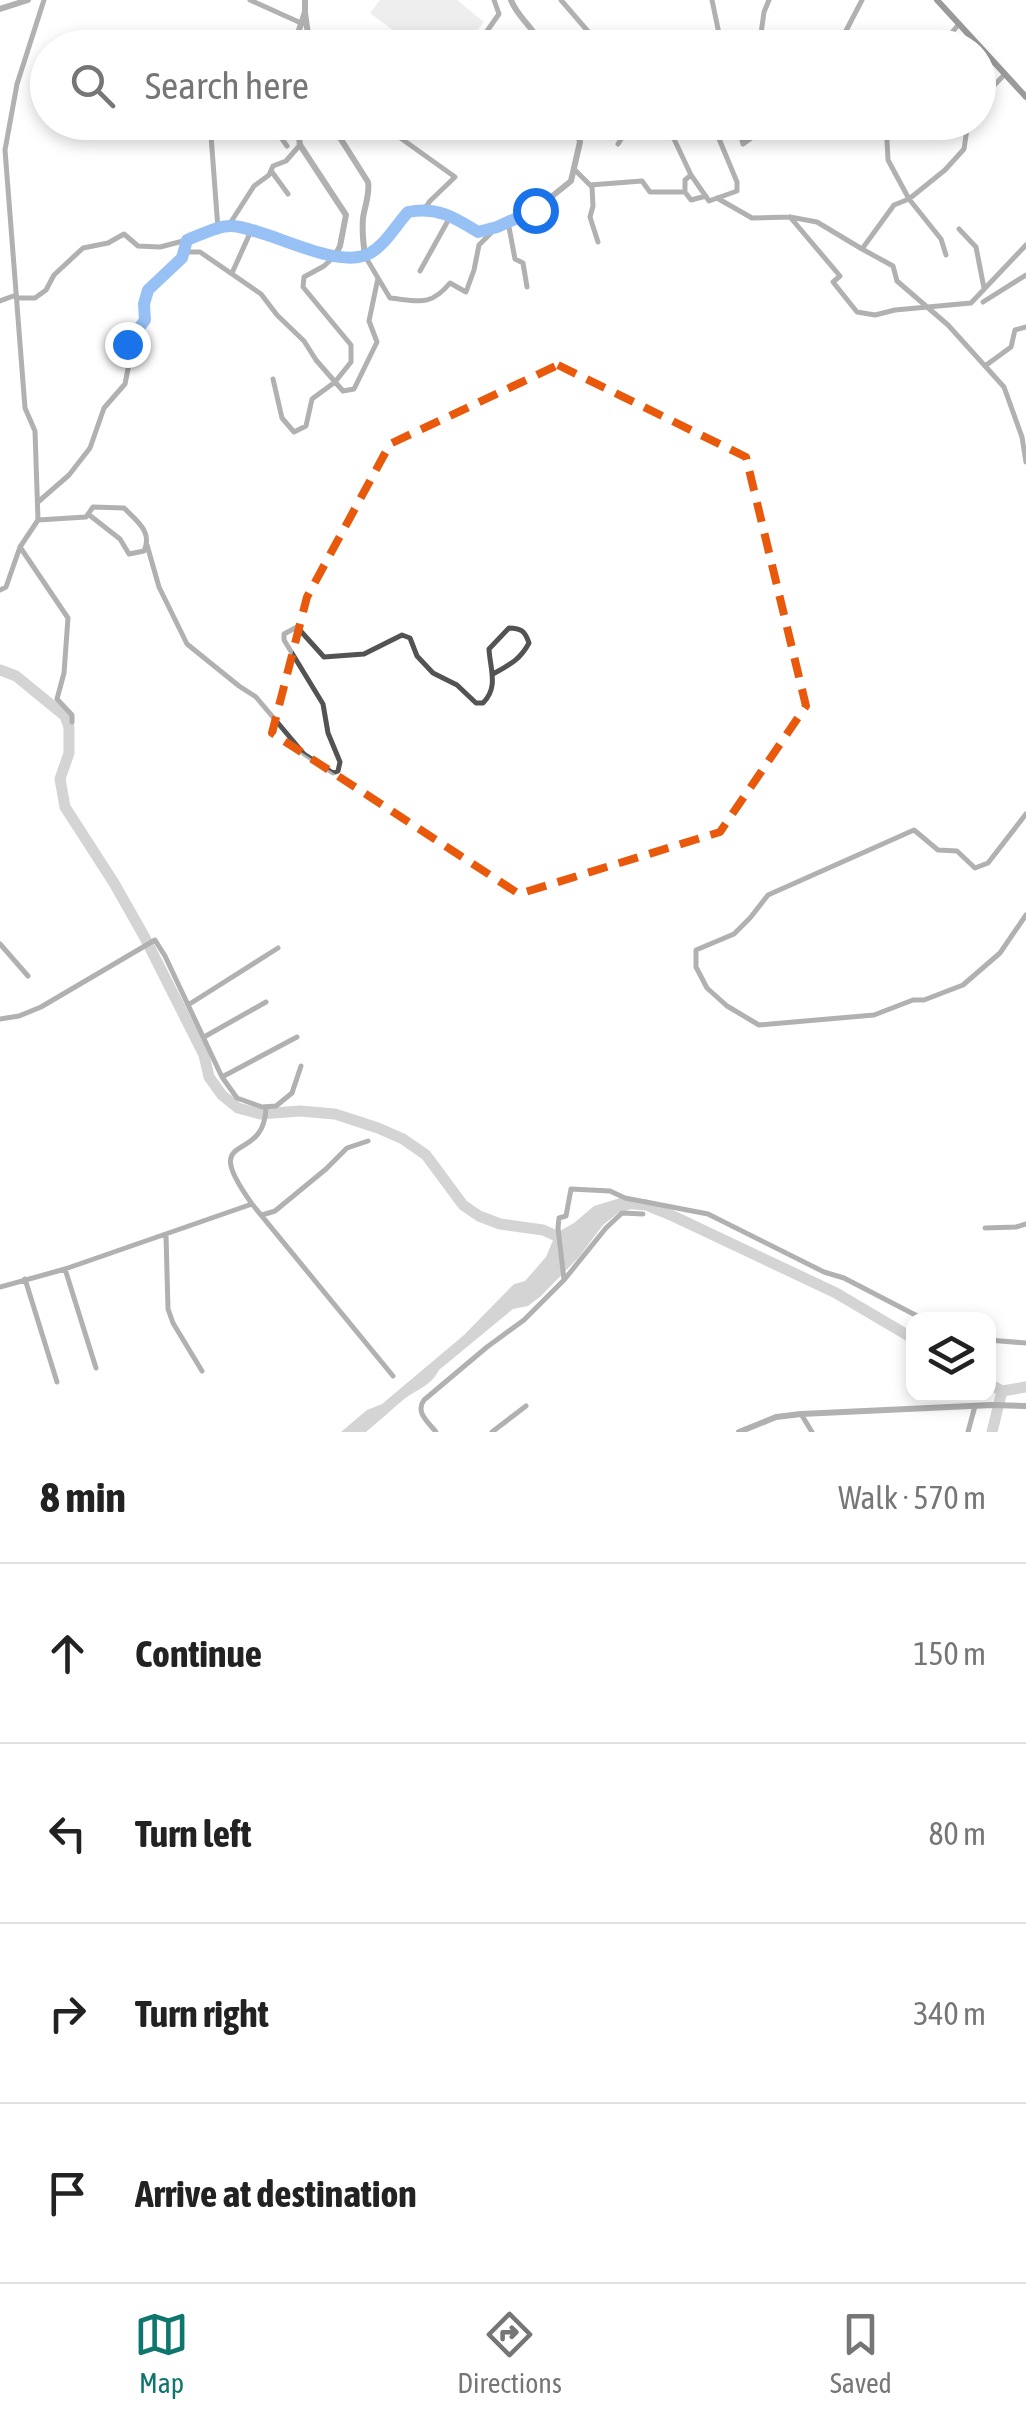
<!DOCTYPE html>
<meta charset="utf-8">
<style>
:root{--surface:#fff;--page:#f2f2f2;--text:#222;--muted:#767676;--line:#e0e0e0;--accent:#0f766e}
body{margin:0;font-family:"Asap Condensed",sans-serif;background:var(--page);color:var(--text)}
.controls{position:absolute;right:30px;bottom:30px;display:grid;overflow:hidden;border-radius:20px;box-shadow:0 5px 15px #0003}
.controls button{width:90px;height:90px;display:grid;place-items:center;padding:0;border:0;border-bottom:2px solid var(--line);background:var(--surface);color:var(--text);font:50px sans-serif}
.stop{position:absolute;width:30px;height:30px;margin:-22px;border:8px solid #1a73e8;border-radius:50%;background:#fff}
.stop.end{background:#1a73e8;border-color:#fff;box-shadow:0 2px 10px #0008}
.list{margin:0;padding:0;list-style:none}
h2{display:flex;justify-content:space-between;align-items:center;height:130px;margin:0;padding:0 40px;font-size:42px}
h2 small{font-size:32px;font-weight:400;color:var(--muted)}
.list li{display:grid;grid-template-columns:65px 1fr auto;gap:30px;align-items:center;box-sizing:border-box;height:180px;padding:0 40px;border-top:2px solid var(--line)}
.list b{display:block;font-size:38px;white-space:nowrap}
.list em{font-size:32px;font-style:normal;color:var(--muted)}
.icon{flex:none;width:55px;height:55px;fill:none;stroke:currentColor;stroke-width:2;stroke-linecap:round;stroke-linejoin:round}
.map{position:relative;flex:none;width:1026px;height:1432px;overflow:hidden}
.search{position:absolute;background:var(--surface);box-shadow:0 5px 15px #0003;left:30px;right:30px;top:30px;height:110px;display:flex;align-items:center;gap:25px;box-sizing:border-box;padding:0 35px;border-radius:55px;color:var(--muted);font-size:38px}
.sheet{height:850px;background:var(--surface)}
nav{display:flex;justify-content:space-around;align-items:center;box-sizing:border-box;height:140px;border-top:2px solid var(--line);background:var(--surface);font-size:28px;color:var(--muted)}
nav a{display:grid;justify-items:center;gap:5px}
nav .on{color:var(--accent)}
.map>svg:first-child{display:block}
.green{fill:#dadada}
.water{fill:#a1a1a1}
.lines{fill:none;stroke-linecap:round;stroke-linejoin:round}
.river{stroke:#a1a1a1;stroke-width:11}
.minor{stroke:#535353;stroke-width:5}
.tertiary{stroke:#535353;stroke-width:6}
.secondary{stroke:#202020;stroke-width:6}
.route{stroke:#1a73e8;stroke-width:12}
.marked{fill:none;stroke:#e8590c;stroke-width:8;stroke-dasharray:20 12;stroke-linejoin:round}
</style>
<div class="map">
<svg width="1026" height="1432" viewBox="0 0 1026 1432">
<rect width="100%" height="100%" fill="#fff"/>
<path class="green" d="M380 0H457L484 22 464 47H415L370 13Z"/>
<path class="water" d="M620 1198 646 1205 618 1213 603 1225 579 1257 541 1296 528 1306 513 1309 439 1370C430 1387 417 1389 403 1400 390 1411 378 1422 366 1432H341L367 1410 382 1404 464 1335 514 1284 525 1281 546 1257 556 1233 574 1223 594 1206Z"/>
<g class="lines">
<path class="river" d="M0 670 16 676 65 716 69 727V753L60 779 65 807 114 883 144 936 204 1055 209 1077 222 1095 238 1108 260 1114 300 1111 335 1114 378 1128 403 1139 426 1155 463 1205 479 1216 500 1224 543 1230 561 1238 567 1236
M634 1204 646 1205 673 1216 836 1293 914 1339
M988 1383 1002 1391 1026 1387
M992 1432 1002 1391"/>
<path class="minor" d="M250 0 301 23
M561 0 592 36 616 48
M712 0 722 48
M475 48 499 14 494 0
M631 48 643 44 653 34
M759 48 764 12 769 0
M837 48 862 0
M939 48 959 24
M978 102 1005 74
M210 122 218 229
M223 122 236 129 274 130
M270 122 287 146
M378 122 455 177 430 201 423 211
M737 122 743 144 771 124
M898 122 887 140 888 160 909 199 941 239 946 255
M968 122 964 149 945 170 909 199 894 205 862 249 893 266 897 281 948 325 1004 387 1022 437 1026 462
M771 125 775 130 783 122
M618 144 632 122
M574 169 592 187 593 206 590 217 598 242
M272 172 288 194
M691 175 709 201 737 191V182L712 122
M590 185 642 181 650 192H685V180L691 175 666 122
M685 192 691 200 706 196
M717 198 752 218 790 217 817 222 862 249
M790 217 840 276 833 282 857 312 875 315 895 310 971 303 1026 245
M508 222 515 259 523 263 527 287
M229 225 254 186 269 175 273 166 286 161 300 145
M959 229 976 247 984 288
M183 252H200L261 294 277 315 304 341 316 360 343 391 354 389 377 342 369 321 378 278 365 256
M420 271 450 217
M232 273 251 231
M378 278 390 298C419 301 430 307 450 283L466 292 474 270 479 245 496 228
M17 298H35L46 290 54 275 83 248 108 243 124 234 138 246 160 247 187 240
M0 301 16 295
M983 302 1026 275
M985 366 1011 347 1015 330 1026 327
M273 379 282 418 294 432 306 426 312 399 335 382 351 362V345L303 287 304 277 324 266 335 256
M38 502 69 475 90 448 104 408 125 384 129 364 127 344 145 320 144 304 148 289 182 258 187 240 229 225 335 256
M38 520 86 517 93 507 124 508C137 521 153 532 144 551L129 554 120 539 88 514
M147 545 159 587 187 644 239 686 256 697 304 754 333 773 338 771 340 762 328 733 323 704 284 640V634L297 627 324 657 364 654 402 635 410 638 417 656 433 673 457 685 476 703H483C499 687 490 669 489 649L509 628C521 628 525 631 529 643 520 660 509 665 493 674
M20 547 68 618 64 673 57 699 72 715V722
M0 590 6 587 20 547 38 520 35 431 25 408 5 150 17 84 44 0
M1026 814 988 863 975 868 957 851 938 850 914 830 768 895 750 918 734 934 696 950V967L707 988 727 1006 759 1025 874 1015 913 1000H924L963 985 1000 953 1026 915
M0 944 28 976
M188 1005 278 948
M0 1019 19 1016 41 1007 155 940 165 956 222 1077 237 1098 262 1107 276 1106 292 1093 301 1066
M204 1037 266 1002
M222 1077 297 1037
M266 1108C264 1167 197 1127 252 1204L393 1376
M643 1214 622 1213 606 1228 564 1280 558 1228 559 1218 566 1216 571 1189 610 1191 625 1198 708 1214 824 1272 844 1278 925 1320
M262 1215 275 1211 326 1169 347 1148 368 1141
M985 1228 1016 1227 1026 1224
M166 1235 168 1309 173 1323 202 1371
M65 1269 96 1368
M25 1279 57 1382
M0 1287 65 1269 252 1204
M988 1340 1026 1343
M801 1414 812 1432
M436 1432C428 1422 415 1412 424 1400L487 1347 524 1320 564 1280
M492 1432 526 1406
M968 1432 975 1406"/>
<path class="tertiary" d="M511 0C518 19 536 28 541 48
M0 9 28 0
M305 13 310 48
M293 48 305 12V0
M297 122 300 145 346 215 340 246 335 256C343 256 352 258 360 256 381 253 394 226 408 212 437 206 454 217 478 232L497 227 535 210 571 181 580 142 578 134 564 122
M330 122 368 182C370 194 365 205 363 218 362 231 363 242 365 255
M739 1432 776 1417 801 1414 992 1405 1026 1406"/>
<path class="secondary" d="M937 0 1026 97"/>
</g>
<g class="lines">
<path class="route" d="M127 344 145 320 144 304 148 290 182 258 187 240C200 235 219 225 232 226 268 229 329 266 363 256 382 251 395 226 408 212 436 206 454 217 478 232L497 227 535 210"/>
</g>
<path d="M0 0H1026V1432H0ZM558 365 746 457 806 706 720 832 519 894 272 733 307 597 390 444Z" fill="#fff" fill-opacity=".55" fill-rule="evenodd"/>
<path class="marked" d="M558 365 746 457 806 706 720 832 519 894 272 733 307 597 390 444Z"/>
</svg>
<div class="controls">
<button><svg class="icon" aria-label="layers" viewBox="0 0 24 24"><path d="M12 4l9 5-9 5-9-5zM3 14l9 5 9-5"/></svg></button>
</div>
<div class="stop" style="left:535px;top:210px"></div>
<div class="stop end" style="left:127px;top:344px"></div>
<div class="search"><svg class="icon" aria-label="search" viewBox="0 0 24 24"><circle cx="10" cy="10" r="6"/><path d="M15 15l6 6"/></svg>Search here</div>
</div>
<section class="sheet">
<h2>8 min<small>Walk · 570 m</small></h2>
<ul class="list">
<li><svg class="icon" aria-label="ahead" viewBox="0 0 24 24"><path d="M12 20V5M6 11l6-6 6 6"/></svg><div><b>Continue</b></div><em>150 m</em></li>
<li><svg class="icon" aria-label="left" viewBox="0 0 24 24"><path d="M17 20v-9H6M10 6l-5 5 5 5"/></svg><div><b>Turn left</b></div><em>80 m</em></li>
<li><svg class="icon" aria-label="right" viewBox="0 0 24 24"><path d="M7 20v-9h11M14 6l5 5-5 5"/></svg><div><b>Turn right</b></div><em>340 m</em></li>
<li><svg class="icon" aria-label="arrive" viewBox="0 0 24 24"><path d="M6 21V4h12l-3 4 3 4H6"/></svg><div><b>Arrive at destination</b></div></li>
</ul>
</section>
<nav>
<a class="on"><svg class="icon" aria-label="map" viewBox="0 0 24 24"><path d="M3 6l6-2 6 2 6-2v14l-6 2-6-2-6 2zM9 4v14M15 6v14"/></svg>Map</a>
<a><svg class="icon" aria-label="directions" viewBox="0 0 24 24"><path d="M12 3l9 9-9 9-9-9zM9 14v-3h6M13 9l2 2-2 2"/></svg>Directions</a>
<a><svg class="icon" aria-label="saved" viewBox="0 0 24 24"><path d="M7 4h10v16l-5-4-5 4z"/></svg>Saved</a>
</nav>
